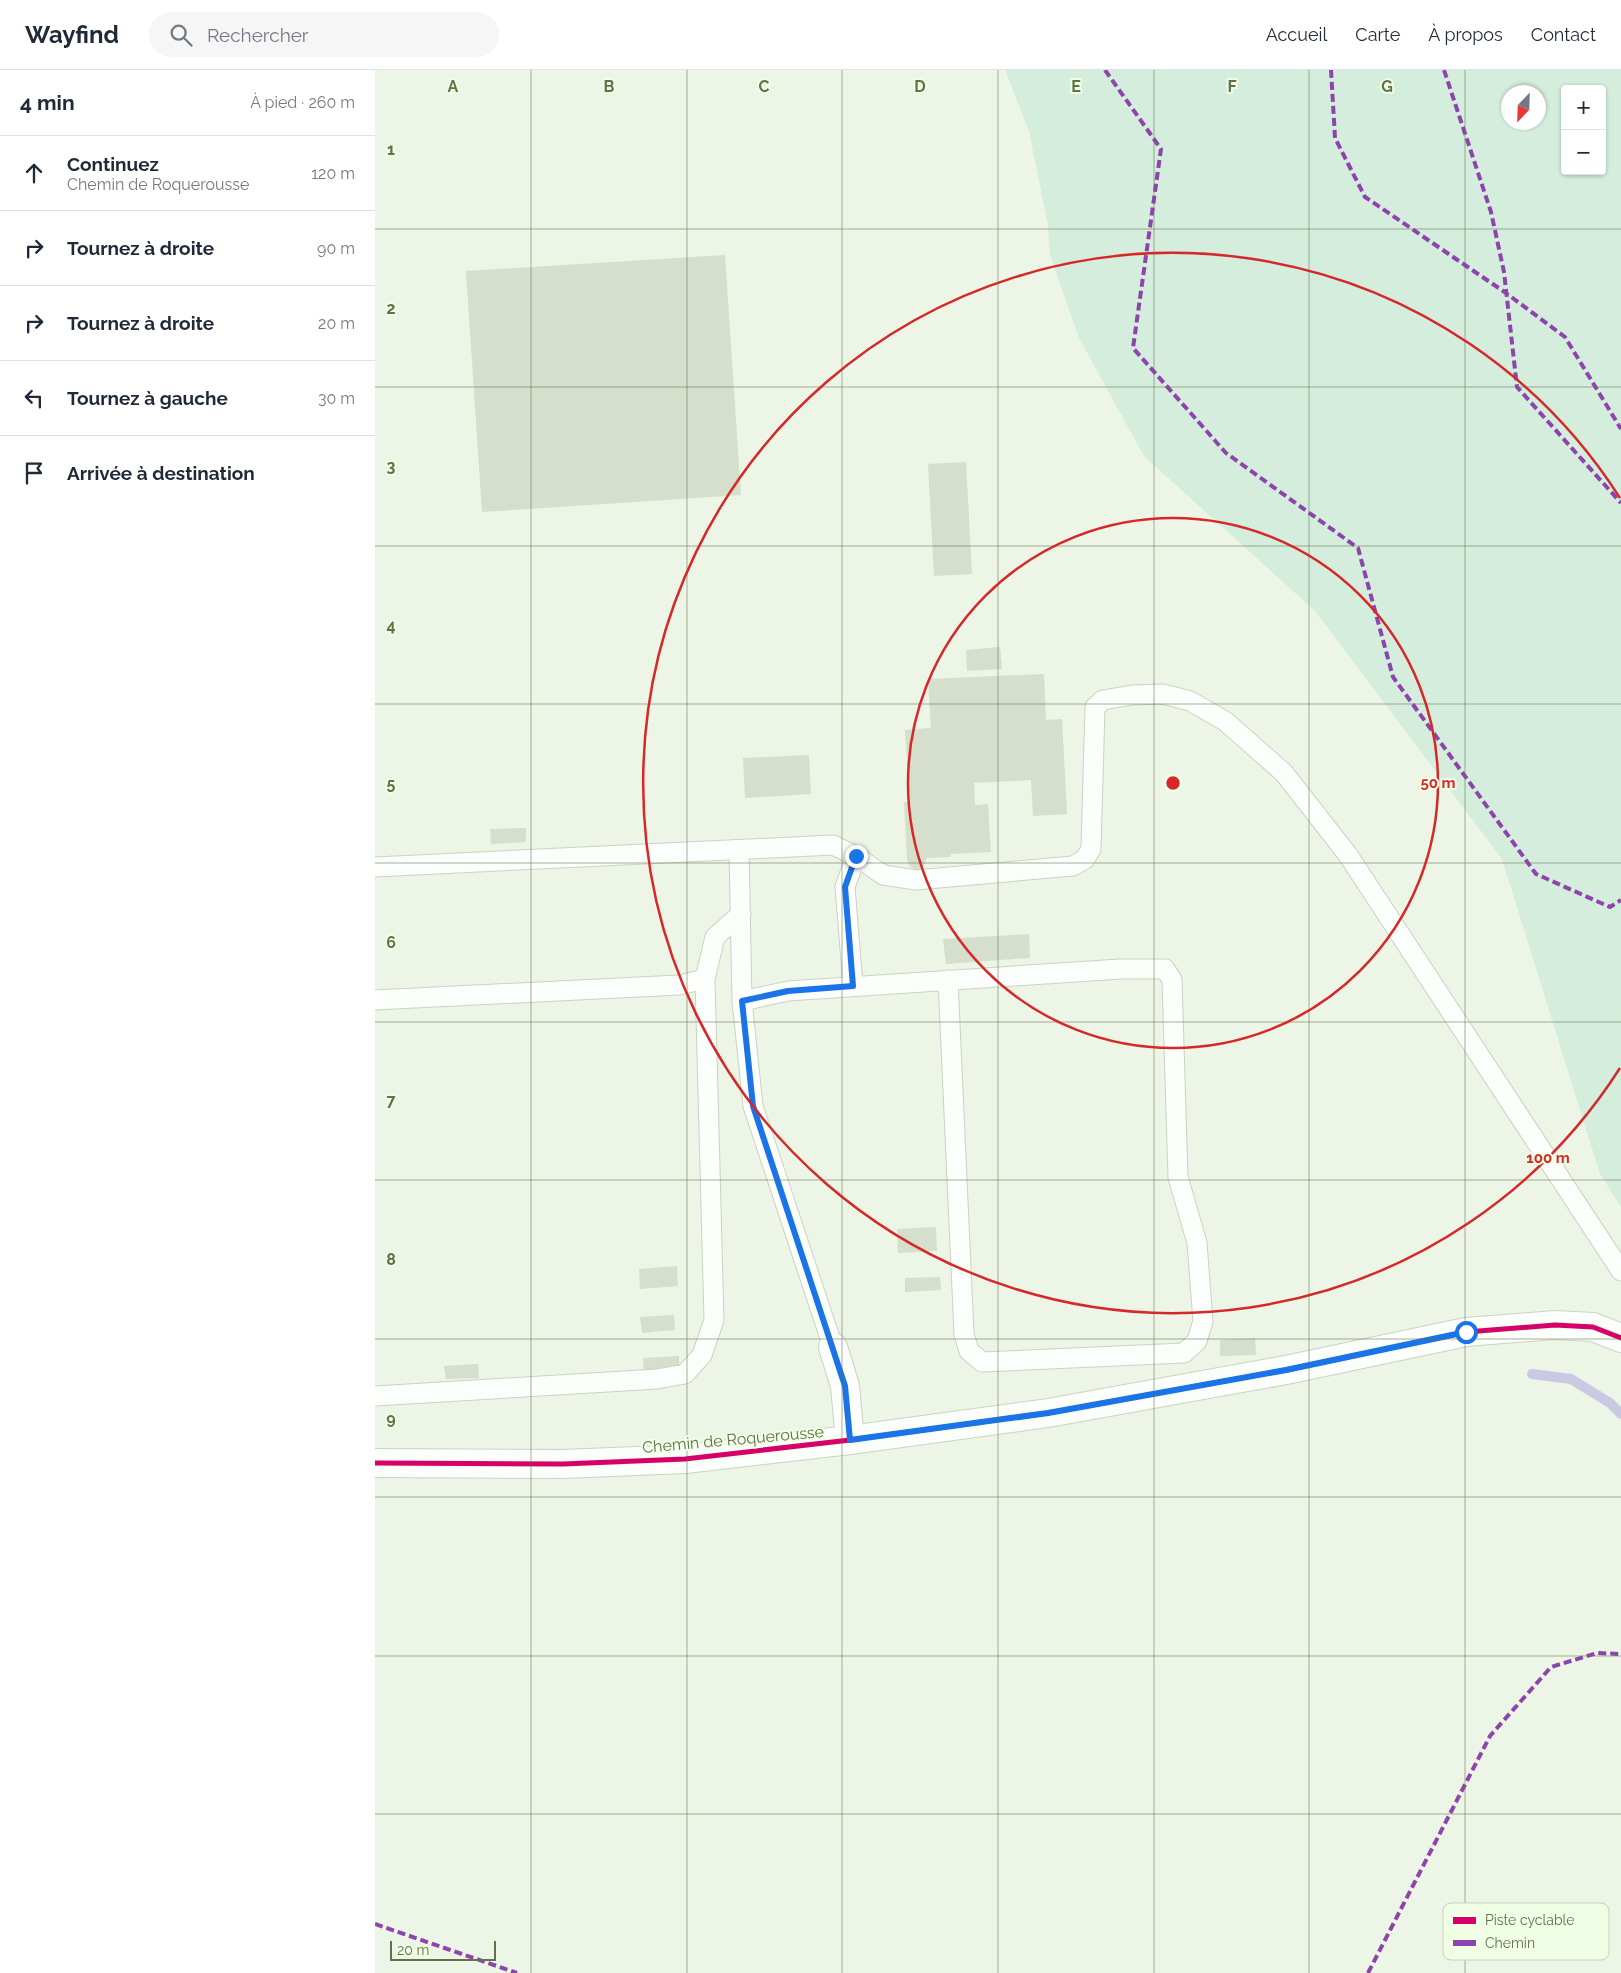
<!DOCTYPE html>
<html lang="fr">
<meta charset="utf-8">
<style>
:root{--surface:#fff;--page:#f6f6f7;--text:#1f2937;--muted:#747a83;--line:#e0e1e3}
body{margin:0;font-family:Raleway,sans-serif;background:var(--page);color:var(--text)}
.controls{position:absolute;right:15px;top:15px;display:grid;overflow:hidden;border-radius:5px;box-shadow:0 1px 4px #0004}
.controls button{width:45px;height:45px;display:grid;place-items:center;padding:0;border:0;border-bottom:1px solid var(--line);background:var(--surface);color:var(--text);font:25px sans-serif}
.compass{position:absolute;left:1126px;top:15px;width:45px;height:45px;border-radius:50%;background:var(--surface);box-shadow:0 1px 4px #0004;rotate:203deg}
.scale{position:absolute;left:15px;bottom:12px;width:106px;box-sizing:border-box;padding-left:5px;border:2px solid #637049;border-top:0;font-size:14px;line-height:18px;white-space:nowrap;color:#637049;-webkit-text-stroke:4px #f0fee5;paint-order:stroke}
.stop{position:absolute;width:15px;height:15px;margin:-11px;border:4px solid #1a73e8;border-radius:50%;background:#fff}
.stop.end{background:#1a73e8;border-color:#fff;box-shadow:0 1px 5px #0008}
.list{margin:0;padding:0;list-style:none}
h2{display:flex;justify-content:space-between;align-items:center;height:65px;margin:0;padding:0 20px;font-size:21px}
h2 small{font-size:16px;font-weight:400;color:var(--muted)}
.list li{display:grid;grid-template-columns:32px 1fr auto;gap:15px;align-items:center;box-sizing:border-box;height:75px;padding:0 20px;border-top:1px solid var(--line)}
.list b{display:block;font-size:19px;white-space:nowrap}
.list p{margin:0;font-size:16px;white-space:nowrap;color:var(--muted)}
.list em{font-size:16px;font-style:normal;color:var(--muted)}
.icon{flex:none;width:28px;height:28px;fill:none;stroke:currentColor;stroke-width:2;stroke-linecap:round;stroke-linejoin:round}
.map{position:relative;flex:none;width:1246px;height:1903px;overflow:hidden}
header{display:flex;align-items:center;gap:30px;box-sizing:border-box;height:70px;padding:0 25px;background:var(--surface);border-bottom:1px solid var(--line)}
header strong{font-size:24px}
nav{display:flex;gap:28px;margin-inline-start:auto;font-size:18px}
.search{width:350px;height:45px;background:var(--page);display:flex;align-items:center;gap:12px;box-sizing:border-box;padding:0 18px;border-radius:28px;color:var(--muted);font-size:19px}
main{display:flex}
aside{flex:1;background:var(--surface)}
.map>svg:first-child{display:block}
.green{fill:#d4eddd;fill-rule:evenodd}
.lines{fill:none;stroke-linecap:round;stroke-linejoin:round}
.stream{stroke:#cac9e3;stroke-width:10}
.building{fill:#d6decc}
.service-casing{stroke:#cbd3c2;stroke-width:21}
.minor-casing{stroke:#cbd3c2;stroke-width:30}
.service{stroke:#fcfefb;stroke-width:19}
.minor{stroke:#fcfefb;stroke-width:28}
.quiet{stroke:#8e44ad;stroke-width:4;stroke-dasharray:8 4;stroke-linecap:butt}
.cycleway-casing{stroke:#f0fee5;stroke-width:8}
.cycleway{stroke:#d6006c;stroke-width:5}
.route{stroke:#1a73e8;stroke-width:6}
.grid{fill:none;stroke:#637049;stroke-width:1;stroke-opacity:0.55}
.ring{fill:none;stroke:#d62828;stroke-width:2.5}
.labels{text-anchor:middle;stroke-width:4;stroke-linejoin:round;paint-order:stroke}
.street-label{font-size:16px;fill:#637049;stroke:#f0fee5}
.key{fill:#f0fee5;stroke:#c6d3b6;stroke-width:1}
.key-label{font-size:14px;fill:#637049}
.grid-label{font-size:16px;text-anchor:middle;font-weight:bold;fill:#637049;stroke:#f0fee5;stroke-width:4;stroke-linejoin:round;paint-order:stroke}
.centre{fill:#d62828;stroke:#f0fee5;stroke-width:2.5}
.ring-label{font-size:15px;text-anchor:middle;font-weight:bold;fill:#d62828;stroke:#f0fee5;stroke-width:4;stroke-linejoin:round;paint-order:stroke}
</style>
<header>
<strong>Wayfind</strong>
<div class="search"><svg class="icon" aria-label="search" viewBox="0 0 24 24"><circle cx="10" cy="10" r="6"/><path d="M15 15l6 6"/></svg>Rechercher</div>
<nav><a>Accueil</a><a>Carte</a><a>À propos</a><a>Contact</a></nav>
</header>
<main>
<aside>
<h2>4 min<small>À pied · 260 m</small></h2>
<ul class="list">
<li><svg class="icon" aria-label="ahead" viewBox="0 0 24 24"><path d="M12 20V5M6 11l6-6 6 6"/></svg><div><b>Continuez</b><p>Chemin de Roquerousse</p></div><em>120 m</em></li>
<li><svg class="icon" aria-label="right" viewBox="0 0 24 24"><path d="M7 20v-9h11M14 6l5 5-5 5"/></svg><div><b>Tournez à droite</b></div><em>90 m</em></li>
<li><svg class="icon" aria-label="right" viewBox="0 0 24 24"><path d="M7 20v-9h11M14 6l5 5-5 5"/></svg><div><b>Tournez à droite</b></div><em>20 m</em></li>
<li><svg class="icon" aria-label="left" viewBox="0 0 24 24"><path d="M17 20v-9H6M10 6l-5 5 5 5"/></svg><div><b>Tournez à gauche</b></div><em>30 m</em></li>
<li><svg class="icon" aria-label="arrive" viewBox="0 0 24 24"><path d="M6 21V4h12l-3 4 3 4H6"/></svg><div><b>Arrivée à destination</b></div></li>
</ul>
</aside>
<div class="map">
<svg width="1246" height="1903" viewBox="0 0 1246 1903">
<rect width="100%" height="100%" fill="#ecf5e6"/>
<path class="green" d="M630 0H1246V1137L1225 1104 1127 789 940 541 769 386 704 268 675 185 673 155 654 61ZM1190 19H1227V101H1190ZM1134 22H1164V52H1134Z"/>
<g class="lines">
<path class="stream" d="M1157 1304 1196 1309 1235 1333 1246 1344"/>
</g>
<path class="building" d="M350 185 366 425 107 442 91 201Z
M591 392 597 504 559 506 553 394Z
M625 577 627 599 592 601 591 580Z
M669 604 671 650 687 649 692 744 658 746 656 710 599 713 600 735 613 734 616 782 576 784V787L552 788 548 797 544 799H539L534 795 532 789 529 732H535L530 660 556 658 553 609Z
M434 685 436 724 370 728 368 688Z
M151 758V772L116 774 115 759Z
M654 864 655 888 571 894 568 869Z
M561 1157 562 1181 523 1183 522 1159Z
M302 1196 303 1216 265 1219 264 1199Z
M565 1207 566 1220 530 1222V1208Z
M299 1245 300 1260 267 1263 265 1247Z
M880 1268 881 1285 845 1286V1270Z
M304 1286V1300L269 1302 268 1288Z
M103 1294 104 1308 71 1309 69 1296Z"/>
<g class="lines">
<defs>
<path id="service" d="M364 780 367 931 378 1036 458 1277
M0 797 458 775 481 786 508 805 541 810 698 796 710 789 716 779 720 637 728 630 757 625 788 624 815 631 850 651 909 703 973 785 1246 1201
M478 916 470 817 481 786
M0 930 304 915 330 909
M367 931 413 921 745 899H790L797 910 803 1107 822 1173 828 1251 822 1271 809 1283 607 1292 594 1281 589 1264 573 910
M0 1326 282 1309 310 1304 327 1285 339 1250 330 909 340 867 366 844"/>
<path id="minor" d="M458 1277 470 1316 475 1370
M0 1393 188 1394 310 1389 475 1370 673 1343 911 1300 1091 1262 1180 1255 1218 1257 1246 1268"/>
</defs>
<use href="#service" class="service-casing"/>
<use href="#minor" class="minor-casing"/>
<use href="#service" class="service"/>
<use href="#minor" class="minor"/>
<path class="quiet" d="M730 0 786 79 758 278 851 383 983 478 1018 607 1161 804 1235 837 1246 830
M956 0 960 68 990 127 1131 223 1190 267 1246 359
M1069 0 1116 142 1129 202 1142 317 1246 433
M0 1854 142 1903
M993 1903 1115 1666 1176 1597 1222 1583 1246 1584"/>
<defs>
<path id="cycleway" d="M0 1393 188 1394 310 1389 475 1370 673 1343 911 1300 1091 1262 1180 1255 1218 1257 1246 1268"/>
</defs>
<use href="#cycleway" class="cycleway-casing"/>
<use href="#cycleway" class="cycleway"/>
</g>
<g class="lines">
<path class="route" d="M481 786 470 817 478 916 413 921 367 931 378 1036 470 1316 475 1370 673 1343 911 1300 1091 1262"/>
</g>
<path class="grid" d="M156 0V1903M312 0V1903M467 0V1903M623 0V1903M779 0V1903M934 0V1903M1090 0V1903M0 159H1246M0 317H1246M0 476H1246M0 634H1246M0 793H1246M0 952H1246M0 1110H1246M0 1269H1246M0 1427H1246M0 1586H1246M0 1744H1246"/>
<g class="ring">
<circle cx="798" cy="713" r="265"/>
<path d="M1245 998A530 530 0 1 1 1245 428"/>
</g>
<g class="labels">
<g class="street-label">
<text transform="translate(358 1369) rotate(-5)" y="6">Chemin de Roquerousse</text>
</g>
</g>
<rect x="1068" y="1833" width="166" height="57" rx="8" class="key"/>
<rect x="1078" y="1847" width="23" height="7" fill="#d6006c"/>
<rect x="1078" y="1870" width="23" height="6" fill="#8e44ad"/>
<g class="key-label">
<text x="1110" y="1855">Piste cyclable</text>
<text x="1110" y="1878">Chemin</text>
</g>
<g class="grid-label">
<text x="78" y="22">A</text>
<text x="234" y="22">B</text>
<text x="389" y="22">C</text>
<text x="545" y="22">D</text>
<text x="701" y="22">E</text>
<text x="857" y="22">F</text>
<text x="1012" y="22">G</text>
<text x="16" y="85">1</text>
<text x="16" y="244">2</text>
<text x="16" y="402">3</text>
<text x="16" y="561">4</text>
<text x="16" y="719">5</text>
<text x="16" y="878">6</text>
<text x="16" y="1036">7</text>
<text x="16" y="1195">8</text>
<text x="16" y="1354">9</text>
</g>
<circle cx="798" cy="713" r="8" class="centre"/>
<g class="ring-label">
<text x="1063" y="718">50 m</text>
<text x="1173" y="1093">100 m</text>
</g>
</svg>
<div class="controls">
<button>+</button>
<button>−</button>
</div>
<svg class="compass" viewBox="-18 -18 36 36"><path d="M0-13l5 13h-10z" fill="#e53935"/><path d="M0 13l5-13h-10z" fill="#747a83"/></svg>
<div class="scale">20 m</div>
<div class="stop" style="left:1091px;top:1262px"></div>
<div class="stop end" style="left:481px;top:786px"></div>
</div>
</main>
